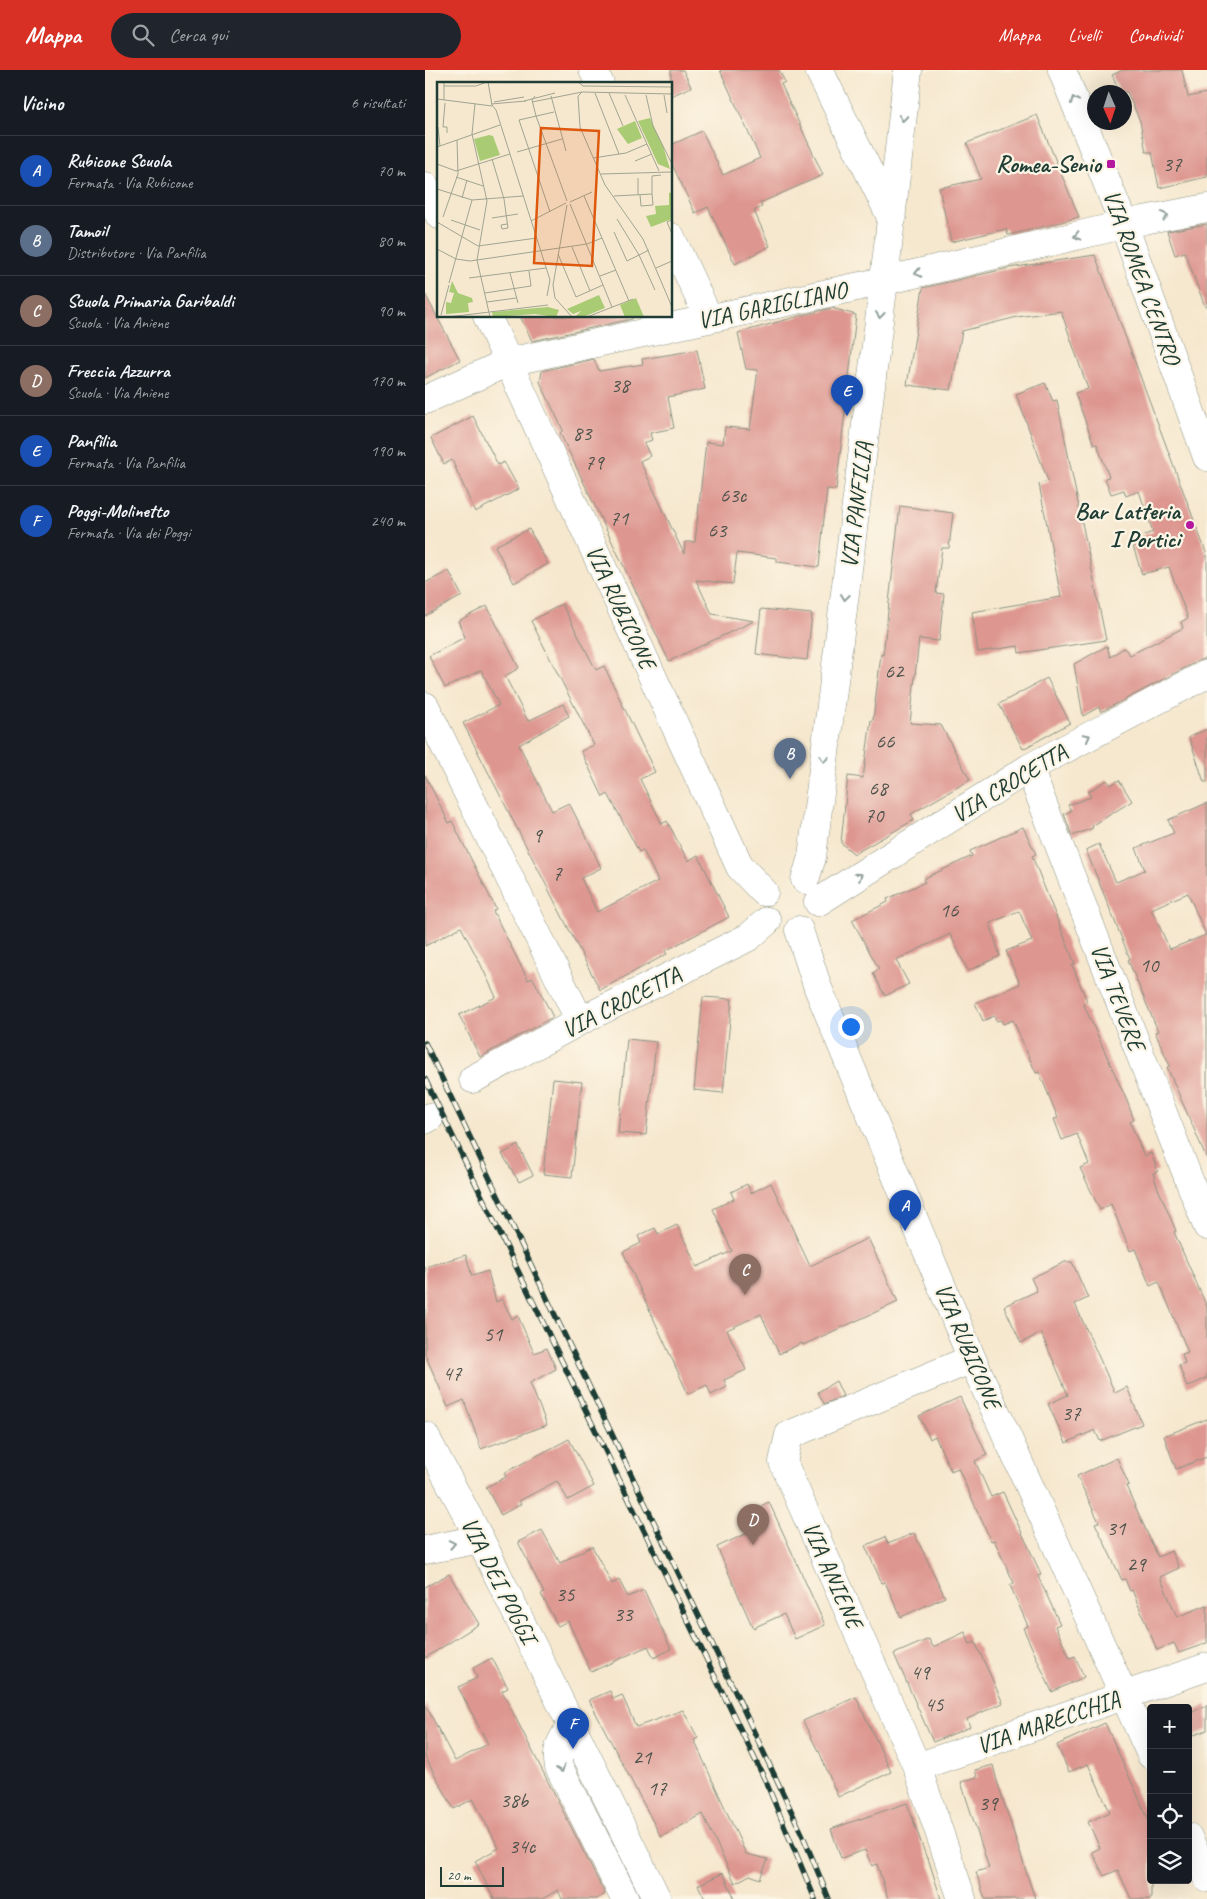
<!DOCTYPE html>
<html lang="it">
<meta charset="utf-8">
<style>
:root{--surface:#171b24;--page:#20242c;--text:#f1f3f6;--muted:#9ea1a6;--line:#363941;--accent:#d93025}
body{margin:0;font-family:Caveat,sans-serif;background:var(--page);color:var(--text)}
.controls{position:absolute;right:15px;bottom:15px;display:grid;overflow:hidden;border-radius:5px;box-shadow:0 5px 20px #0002}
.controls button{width:45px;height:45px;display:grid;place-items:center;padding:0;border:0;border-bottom:1px solid var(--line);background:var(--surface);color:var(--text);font:25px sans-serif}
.compass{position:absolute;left:662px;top:15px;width:45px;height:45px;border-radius:50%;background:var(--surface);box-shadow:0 5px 20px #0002;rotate:177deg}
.scale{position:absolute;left:15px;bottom:12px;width:64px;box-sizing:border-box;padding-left:5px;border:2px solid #1f3d34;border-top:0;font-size:14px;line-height:18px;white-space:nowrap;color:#1f3d34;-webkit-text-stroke:4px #fcf5e5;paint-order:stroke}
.you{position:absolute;left:425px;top:956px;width:18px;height:18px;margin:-12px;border:4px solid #fff;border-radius:50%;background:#1a73e8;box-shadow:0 0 0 8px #1a73e833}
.badge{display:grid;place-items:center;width:32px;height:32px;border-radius:50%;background:var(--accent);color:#fff;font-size:16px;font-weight:700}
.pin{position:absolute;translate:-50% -41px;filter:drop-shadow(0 1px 2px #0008)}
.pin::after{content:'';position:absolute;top:26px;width:18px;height:15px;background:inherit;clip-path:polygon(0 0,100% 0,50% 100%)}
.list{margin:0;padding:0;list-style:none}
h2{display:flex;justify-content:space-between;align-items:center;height:65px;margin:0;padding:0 20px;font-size:21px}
h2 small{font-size:16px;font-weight:400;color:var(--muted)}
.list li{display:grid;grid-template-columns:32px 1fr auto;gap:15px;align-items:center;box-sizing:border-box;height:70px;padding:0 20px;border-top:1px solid var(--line)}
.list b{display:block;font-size:19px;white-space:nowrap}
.list p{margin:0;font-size:16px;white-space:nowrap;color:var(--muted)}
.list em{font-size:16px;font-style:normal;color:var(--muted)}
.icon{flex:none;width:28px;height:28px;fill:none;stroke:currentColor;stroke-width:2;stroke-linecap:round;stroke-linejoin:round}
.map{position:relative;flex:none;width:782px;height:1829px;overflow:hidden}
header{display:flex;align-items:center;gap:30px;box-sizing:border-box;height:70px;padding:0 25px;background:var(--accent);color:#fff}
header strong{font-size:24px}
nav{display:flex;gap:28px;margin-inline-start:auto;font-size:18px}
.search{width:350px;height:45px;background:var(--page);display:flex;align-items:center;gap:12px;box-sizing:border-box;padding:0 18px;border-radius:28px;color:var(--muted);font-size:19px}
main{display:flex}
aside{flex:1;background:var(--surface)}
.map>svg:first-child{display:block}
.building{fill:#dd9690;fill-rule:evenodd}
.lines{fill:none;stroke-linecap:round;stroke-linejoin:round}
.minor-casing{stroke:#8a9282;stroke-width:29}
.minor{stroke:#fff;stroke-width:28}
.rail-casing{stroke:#1f3d34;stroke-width:5.5}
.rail{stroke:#fcf5e5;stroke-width:4;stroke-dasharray:11;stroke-linecap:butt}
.oneway{stroke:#8f9e9a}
.poi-dot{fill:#b5179e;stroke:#fcf5e5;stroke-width:2}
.labels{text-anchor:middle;stroke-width:4.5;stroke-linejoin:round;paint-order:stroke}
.number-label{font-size:21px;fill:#4e534b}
.poi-label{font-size:24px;font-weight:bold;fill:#1f3d34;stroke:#fcf5e5;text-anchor:end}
.street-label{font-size:24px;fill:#1f3d34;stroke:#fcf5e5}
.inset-road{fill:none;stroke:#a0a491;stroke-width:1}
.view{fill:#de580e;fill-opacity:0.15;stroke:#de580e;stroke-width:2.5}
.inset-edge{fill:none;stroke:#1f3d34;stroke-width:2.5}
</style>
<header>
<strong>Mappa</strong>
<div class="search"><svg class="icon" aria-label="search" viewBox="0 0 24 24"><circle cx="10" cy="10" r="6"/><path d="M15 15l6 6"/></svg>Cerca qui</div>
<nav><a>Mappa</a><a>Livelli</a><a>Condividi</a></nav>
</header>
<main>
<aside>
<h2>Vicino<small>6 risultati</small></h2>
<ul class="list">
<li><span class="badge" style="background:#1a4fb4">A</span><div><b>Rubicone Scuola</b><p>Fermata · Via Rubicone</p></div><em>70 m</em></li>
<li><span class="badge" style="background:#5c6f8a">B</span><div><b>Tamoil</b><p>Distributore · Via Panfilia</p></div><em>80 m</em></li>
<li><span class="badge" style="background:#8d6e63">C</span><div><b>Scuola Primaria Garibaldi</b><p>Scuola · Via Aniene</p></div><em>90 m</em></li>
<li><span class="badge" style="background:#8d6e63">D</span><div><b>Freccia Azzurra</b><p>Scuola · Via Aniene</p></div><em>170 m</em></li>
<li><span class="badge" style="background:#1a4fb4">E</span><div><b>Panfilia</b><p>Fermata · Via Panfilia</p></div><em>190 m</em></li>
<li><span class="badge" style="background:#1a4fb4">F</span><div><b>Poggi-Molinetto</b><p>Fermata · Via dei Poggi</p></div><em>240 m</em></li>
</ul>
</aside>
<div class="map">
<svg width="782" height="1829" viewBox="0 0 782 1829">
<rect width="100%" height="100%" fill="#fcf5e5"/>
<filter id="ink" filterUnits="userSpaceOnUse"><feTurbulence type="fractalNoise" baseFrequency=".02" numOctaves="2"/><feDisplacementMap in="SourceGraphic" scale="10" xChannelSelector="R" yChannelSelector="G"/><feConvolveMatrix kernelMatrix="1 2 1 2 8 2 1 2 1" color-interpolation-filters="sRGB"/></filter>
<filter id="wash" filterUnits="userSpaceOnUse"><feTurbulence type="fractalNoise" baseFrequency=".0096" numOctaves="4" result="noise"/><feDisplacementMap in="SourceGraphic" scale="20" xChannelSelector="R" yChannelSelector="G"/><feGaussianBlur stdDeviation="1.12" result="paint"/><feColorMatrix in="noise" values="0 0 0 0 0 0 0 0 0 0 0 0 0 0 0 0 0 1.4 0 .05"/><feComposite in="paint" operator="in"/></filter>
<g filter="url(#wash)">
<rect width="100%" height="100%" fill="#f6e8cf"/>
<g id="blocks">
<path class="building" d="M246 0H258L266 17 246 26Z
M295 0H354L360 12 356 14 398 105 335 133 337 137 329 141 345 176 310 194 283 137 270 143 246 92V75L277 61 298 105 335 88Z
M698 0H757L763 27 782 23V107L734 118 727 82H721L715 51 702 22H695L687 5Z
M612 45 654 147 622 156 583 165 581 159 526 172 514 118 556 109 542 73Z
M782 154V236L780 237 760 182 750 185 742 161Z
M670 185 782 485V588L775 590 676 642 674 637 658 646 649 594 682 576 685 587 699 578 705 585 758 558 756 552 763 548 744 497 717 504 706 470 728 462 714 421 701 426 699 420 686 424 680 408 684 407 672 374 669 375 650 323 663 319 636 241 592 247 537 261 526 320 482 315 498 218 584 198Z
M0 224 35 290 0 308Z
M407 238 431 245 411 420 402 419 394 497 352 492V488L312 483 308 514 271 510 287 544 329 551 244 591 135 363 138 360 115 312 117 301 169 289 174 301 218 294 217 289 272 280 280 319 243 327 249 358 225 363 227 370 219 373 225 386 215 391 259 484 260 472H270L281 372 298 374 300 357 325 359 333 300 321 299 313 263 378 245Z
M95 246H207V249L107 271Z
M620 313 628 331 632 330 681 570 594 583 593 576 553 582 547 542 636 527 614 414 623 411 591 324Z
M48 346 73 395 79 392 94 419 50 442 27 390 19 394 6 368Z
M475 436 528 443 524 478H517L511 523 519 524 514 571 494 569 485 653 516 655 545 710 486 744 489 750 429 784 416 773 423 706 438 708 446 650H448L456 584 458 585Z
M104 459 123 494 89 513 70 476Z
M24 501 37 526 0 546V513Z
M137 534 171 600 179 596 230 702 215 709 237 754 242 751 263 791 273 785 304 847 240 881 242 884 175 920 38 653 74 635 56 600 20 618 4 586 40 567 33 551 62 536 94 598 80 606 103 651 138 634 144 646 94 675 127 741 144 733 165 774 176 798 156 808 172 842 233 811 218 780 214 782 183 724 178 727 156 681 169 675 106 551Z
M336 539 387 544 382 590 331 584Z
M622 608 645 653 598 679 574 634Z
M782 659V712H779L764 667Z
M0 705 24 753 27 751 71 839 68 841 103 910 108 908 128 947 55 987 34 945 71 927 55 893 36 857 0 876Z
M682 710 686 715 694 710 707 731 667 756 668 758 647 766 639 744 646 741 643 735 666 727 663 722Z
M782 733V1089L742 997 745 996 730 962 733 961 703 890 705 889 661 780 674 774 691 812 720 800 711 778 749 763 743 750ZM763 823 781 865 745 879 726 839Z
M598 757 611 784 607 786 650 894 647 895 662 931 658 933 702 1031 709 1050 705 1052 719 1086 726 1083 733 1101 728 1103 732 1116 751 1161 749 1162 782 1237V1308L762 1317 754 1295 760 1293 757 1284 763 1282 734 1212 725 1216 710 1179 705 1181 686 1134 675 1140 655 1098 664 1094 652 1064 637 1070 629 1049 633 1048 622 1021 614 1002 611 1003 588 950 578 954 576 950 571 951 569 946 558 951 550 933 595 914 581 881 607 871 594 841 565 853 575 886 543 901 525 864 471 890 484 914 460 926 448 903 454 899 427 850 463 832 462 829 500 812 498 809 547 786 545 781Z
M278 927 307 929 298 1023 269 1020Z
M202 969 231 972 221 1065 193 1063Z
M128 1009 157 1012 147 1107 118 1104Z
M93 1075 108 1105 94 1112 77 1084Z
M346 1113 385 1196 443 1168 473 1232 378 1275 377 1273 354 1284 336 1244 302 1260 321 1300 299 1310 302 1317 286 1325 282 1315 263 1324 198 1182 216 1173 213 1166 230 1158 233 1164 252 1155 272 1197 307 1181 288 1139 309 1129 306 1122 322 1114 326 1123Z
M41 1185 47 1206 63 1201 71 1232 77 1229 87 1249 93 1246 109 1283 122 1278 131 1299 105 1313 122 1355 56 1379 39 1330 23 1337 0 1284V1197Z
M640 1192H647L663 1228 650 1234 690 1323 702 1317 717 1354 675 1371 670 1360 641 1373 623 1334 643 1325 635 1306 616 1263 596 1273 579 1236 612 1221 606 1208Z
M411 1311 418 1326 399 1334 393 1322Z
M535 1327 562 1385 550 1391 566 1427 578 1422 616 1504 613 1506 635 1554 630 1556 645 1588 650 1586 659 1607 627 1622 598 1558 603 1556 585 1515 589 1513 569 1470 566 1471 533 1398 526 1401 510 1366 505 1369 494 1346Z
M782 1349V1387L751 1399 739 1366Z
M144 1369 169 1416 143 1430 132 1411 94 1431 96 1434 76 1445 61 1417 81 1407 79 1403Z
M692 1388 704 1415 701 1416 733 1487 746 1481 754 1498 735 1507 752 1547 782 1535V1573L754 1583 749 1573 732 1580 707 1520 705 1521 700 1509 697 1510 670 1453 674 1452 652 1406Z
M344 1432 400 1555 370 1569 359 1544 328 1558 292 1477 327 1461 319 1444Z
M117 1460 135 1493 167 1476 187 1514 194 1510 203 1527 219 1520 246 1579 229 1588 223 1576 166 1602 143 1551 133 1556 116 1524 119 1523 93 1472Z
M489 1463 520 1527 476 1547 460 1512 457 1513 440 1476 460 1467 463 1474Z
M24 1504 54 1554 0 1588V1517Z
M540 1562 545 1574 550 1572 578 1633 542 1649 545 1657 508 1672 469 1584 504 1569 508 1577Z
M67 1588 83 1618 77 1621 180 1824 172 1829H137L133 1820 117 1829H69L50 1791 74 1778 48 1729 29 1739 0 1687V1634L30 1691 63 1674 33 1617 52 1608 48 1598Z
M185 1621 188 1629 197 1625 211 1657 258 1640 273 1668 269 1670 321 1784 343 1789 335 1809 325 1805 310 1813 278 1744 236 1767 164 1630Z
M431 1627 466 1702 413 1727 394 1681H393L378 1651Z
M782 1635V1660L769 1665 763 1653V1644Z
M680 1653 726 1755V1829H706L693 1800 679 1806 667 1782 675 1778 663 1752 685 1742 663 1694 644 1702 632 1675Z
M568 1695 572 1711 610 1829H560L551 1802 564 1798 536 1712 552 1707 550 1700Z
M482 1733 502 1789 503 1788 516 1829H463L452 1794 447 1796 440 1780 416 1788 406 1759Z
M298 1803 310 1829H280L273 1815Z"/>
</g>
</g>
<g filter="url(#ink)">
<use href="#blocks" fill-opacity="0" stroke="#8a9282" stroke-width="1"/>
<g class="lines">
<defs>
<path id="minor" d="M168 0 175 14
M394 0 467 149
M637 0 699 155 782 387
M0 116 14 145
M246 167 284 249
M62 246 315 797 339 822
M0 330 83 292 459 211 719 150 782 138
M0 636 155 951
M604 698 782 1156
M380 810 387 787 459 211 483 0
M393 832 604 698 782 604
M374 860 393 918 547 1289 726 1685
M48 1009 155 951 324 867 342 851
M0 1050 5 1047
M0 1366 55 1469 232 1829
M0 1480 55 1469
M146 1655C137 1671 130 1678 134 1697L200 1829
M492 1697 782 1597
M763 1767 782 1808
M537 1829 492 1697 358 1392 364 1365 547 1289"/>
</defs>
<use href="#minor" class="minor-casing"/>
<use href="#minor" class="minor"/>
<defs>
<path id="rail" d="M0 973 314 1630 378 1766 404 1829
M0 1009 341 1712 390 1829"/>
</defs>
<use href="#rail" class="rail-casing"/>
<use href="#rail" class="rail"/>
</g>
<defs><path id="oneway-chevron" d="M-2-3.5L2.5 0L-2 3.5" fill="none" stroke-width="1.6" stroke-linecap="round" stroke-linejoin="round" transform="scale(1.25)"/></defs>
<g class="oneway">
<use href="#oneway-chevron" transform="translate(649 30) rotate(-112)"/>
<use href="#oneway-chevron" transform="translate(478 48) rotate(96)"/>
<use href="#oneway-chevron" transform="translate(740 146) rotate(-10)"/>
<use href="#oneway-chevron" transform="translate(652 166) rotate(167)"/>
<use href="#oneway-chevron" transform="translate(493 203) rotate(167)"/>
<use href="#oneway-chevron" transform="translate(455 245) rotate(97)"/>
<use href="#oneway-chevron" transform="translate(420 527) rotate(97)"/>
<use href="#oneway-chevron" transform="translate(662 667) rotate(-28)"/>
<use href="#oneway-chevron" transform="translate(399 689) rotate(97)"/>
<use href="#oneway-chevron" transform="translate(434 806) rotate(-33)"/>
<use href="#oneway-chevron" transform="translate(27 1474) rotate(-11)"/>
<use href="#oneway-chevron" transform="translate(136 1699) rotate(70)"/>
</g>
</g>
<g class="poi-dot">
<rect x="681" y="89" width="10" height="10" rx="2.5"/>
<circle cx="765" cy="455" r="5"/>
</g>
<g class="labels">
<g class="number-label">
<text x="747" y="101">37</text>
<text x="195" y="322">38</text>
<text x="157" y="370">83</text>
<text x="169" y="399">79</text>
<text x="308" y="432">63c</text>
<text x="194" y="455">71</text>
<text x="292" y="467">63</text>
<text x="469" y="608">62</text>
<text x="460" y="678">66</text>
<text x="453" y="725">68</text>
<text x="449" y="752">70</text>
<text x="112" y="772">9</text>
<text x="132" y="810">7</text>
<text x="524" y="847">16</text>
<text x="724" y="902">10</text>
<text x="68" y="1271">51</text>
<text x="27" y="1310">47</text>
<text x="646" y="1350">37</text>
<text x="691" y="1465">31</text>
<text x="711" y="1501">29</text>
<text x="140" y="1531">35</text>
<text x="198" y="1551">33</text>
<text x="495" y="1609">49</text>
<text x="509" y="1641">45</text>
<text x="217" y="1694">21</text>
<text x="232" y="1725">17</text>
<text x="89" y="1737">38b</text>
<text x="563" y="1740">39</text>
<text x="97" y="1783">34c</text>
</g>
<g class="poi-label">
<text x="676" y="102">Romea-Senio</text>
<text x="755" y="449">Bar Latteria<tspan x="755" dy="28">I Portici</tspan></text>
</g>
<g class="street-label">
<text transform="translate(717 207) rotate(70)" y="8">VIA ROMEA CENTRO</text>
<text transform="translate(347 235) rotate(-12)" y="8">VIA GARIGLIANO</text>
<text transform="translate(431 435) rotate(-83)" y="8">VIA PANFILIA</text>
<text transform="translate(196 537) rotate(65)" y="8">VIA RUBICONE</text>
<text transform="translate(584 713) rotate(-31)" y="8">VIA CROCETTA</text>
<text transform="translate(693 927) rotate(69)" y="8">VIA TEVERE</text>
<text transform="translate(196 932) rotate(-27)" y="8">VIA CROCETTA</text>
<text transform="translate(543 1276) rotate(67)" y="8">VIA RUBICONE</text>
<text transform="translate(408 1505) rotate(66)" y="8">VIA ANIENE</text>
<text transform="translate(74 1510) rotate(63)" y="8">VIA DEI POGGI</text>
<text transform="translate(623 1652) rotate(-19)" y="8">VIA MARECCHIA</text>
</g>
</g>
<g transform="translate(12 12)">
<rect width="235" height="235" fill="#f6e8cf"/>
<path d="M213 36 226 64 233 87 221 82 201 39ZM198 39 205 56 191 62 180 47ZM52 53 56 54 63 73 43 79 37 57ZM235 110V137L214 145 209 134 219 132 218 124 232 123V111ZM15 199 21 211 35 216 36 220 31 221 32 230 9 232V220L14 221 17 211 12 210ZM162 213 168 226 146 235H138L144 229 136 232 130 227ZM199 216 207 235H188L183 223ZM111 225 122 228 119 235 98 232 56 235 55 230Z" fill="#a8cb74"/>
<path class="inset-road" d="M7 0V18M51 0 55 23 59 28 113 198 110 214M141 0 146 4 235 5M7 4H39L50 0M145 10 141 14 143 45 168 103 206 157 235 225M158 11 182 72M172 11 186 44M188 13 222 89M209 13 216 44 235 82M227 13 230 31M98 14 95 18 99 34 130 119M114 14 129 69M0 17 55 24M87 19 118 11M57 20 87 15M95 20 145 10 235 12M8 21 6 45H10V51M38 22 35 52 50 119 40 178 53 235M54 22 89 19M1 45 3 64M0 65 63 43M80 70 125 57M156 76 189 71 210 62M55 77 67 117 71 146 65 147 64 143 70 142M198 79 215 72M0 82 19 89M19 89 73 72M164 92 235 90M19 95 46 104M201 96V113M0 107 35 118 86 114M215 112V94L224 93M147 114 192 219M177 114 215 112 216 123 204 124 203 113M25 116 30 98M133 120 155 110M133 122 175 225M130 123 116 203 118 216 135 235M113 130 82 38 117 30M6 135 21 92 20 58M55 136 81 132M180 137 202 173 218 208M14 138 43 148M235 138 230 140 235 152M94 139 129 121M0 140 41 164 100 156M177 150 190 179 212 168M135 165 153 209M0 167 19 177 33 179 150 162 165 156M121 172 139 215 166 203M219 186 235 179M73 191 81 221M163 194 179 188M32 196 109 186M12 201 35 118M48 211 94 204 92 189M50 220 79 216M4 233 12 203M11 235 111 223M150 235 196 217"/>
<path class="view" d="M104 46 162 49 155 184 97 181Z"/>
<rect width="235" height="235" class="inset-edge"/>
</g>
</svg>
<div class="controls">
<button>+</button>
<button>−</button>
<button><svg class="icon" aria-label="locate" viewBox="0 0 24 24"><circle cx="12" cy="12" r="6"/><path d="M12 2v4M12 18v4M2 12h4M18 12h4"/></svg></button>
<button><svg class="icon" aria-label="layers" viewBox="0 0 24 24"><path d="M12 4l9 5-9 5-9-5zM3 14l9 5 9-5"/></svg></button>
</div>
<svg class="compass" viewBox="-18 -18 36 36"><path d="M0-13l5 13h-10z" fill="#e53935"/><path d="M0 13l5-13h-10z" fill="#9ea1a6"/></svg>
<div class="scale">20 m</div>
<div class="you"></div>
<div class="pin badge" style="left:480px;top:1161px;background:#1a4fb4">A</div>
<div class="pin badge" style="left:365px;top:709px;background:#5c6f8a">B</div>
<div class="pin badge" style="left:320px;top:1225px;background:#8d6e63">C</div>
<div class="pin badge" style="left:328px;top:1475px;background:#8d6e63">D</div>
<div class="pin badge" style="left:422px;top:346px;background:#1a4fb4">E</div>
<div class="pin badge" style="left:148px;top:1679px;background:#1a4fb4">F</div>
</div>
</main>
